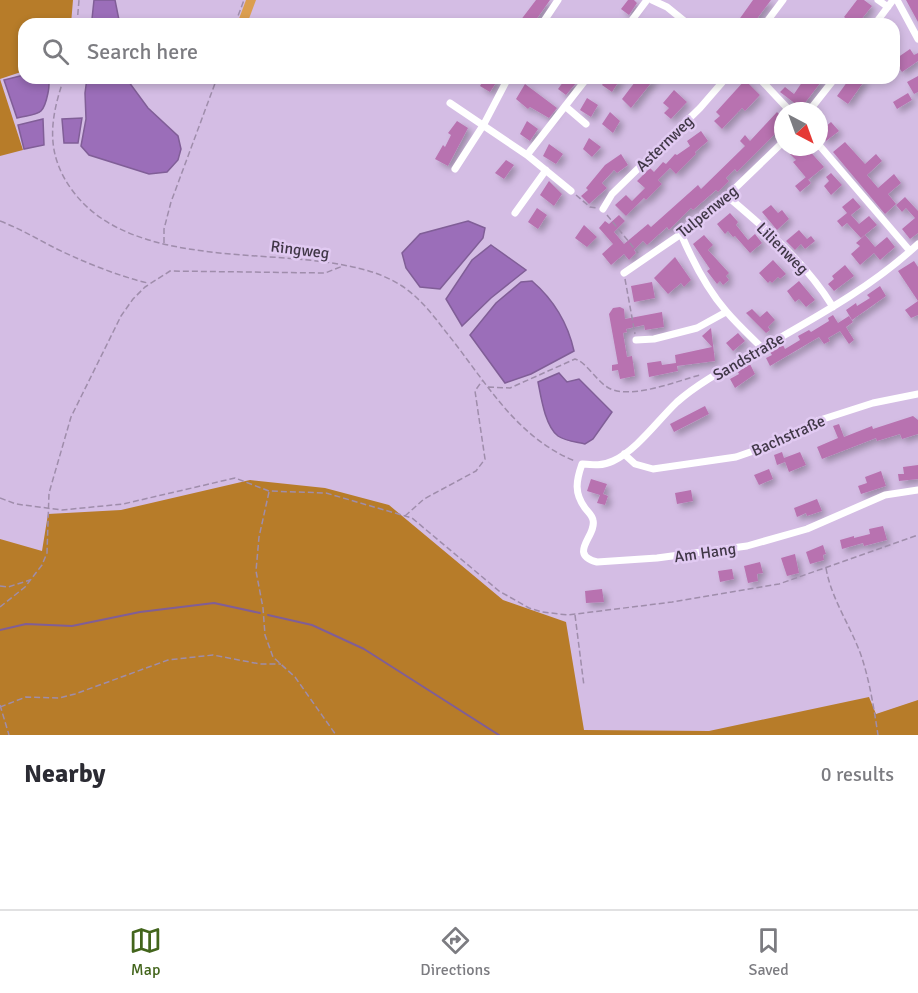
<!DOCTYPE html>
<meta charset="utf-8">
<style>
:root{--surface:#fff;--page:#f7f7f7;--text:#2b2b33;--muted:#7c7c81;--line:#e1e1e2;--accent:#43651c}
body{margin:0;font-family:Signika,sans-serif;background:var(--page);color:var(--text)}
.compass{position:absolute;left:774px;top:102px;width:54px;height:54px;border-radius:50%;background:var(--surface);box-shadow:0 3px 9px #0003;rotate:139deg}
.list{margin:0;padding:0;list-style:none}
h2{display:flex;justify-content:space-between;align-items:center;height:78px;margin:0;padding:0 24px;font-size:26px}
h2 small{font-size:20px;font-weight:400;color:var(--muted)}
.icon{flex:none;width:33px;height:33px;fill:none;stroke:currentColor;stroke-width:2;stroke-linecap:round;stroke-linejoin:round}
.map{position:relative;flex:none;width:918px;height:735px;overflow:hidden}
.search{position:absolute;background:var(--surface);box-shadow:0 3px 9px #0003;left:18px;right:18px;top:18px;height:66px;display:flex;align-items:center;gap:15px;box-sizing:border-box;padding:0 21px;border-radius:18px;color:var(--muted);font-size:22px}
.sheet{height:174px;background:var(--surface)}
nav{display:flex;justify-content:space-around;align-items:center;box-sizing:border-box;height:84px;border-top:2px solid var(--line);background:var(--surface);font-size:16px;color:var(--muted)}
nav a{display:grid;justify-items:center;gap:3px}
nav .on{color:var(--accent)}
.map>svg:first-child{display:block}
.green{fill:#db9e4f}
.forest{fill:#b77c29}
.water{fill:#9b6eb9;stroke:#805e97;stroke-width:1.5}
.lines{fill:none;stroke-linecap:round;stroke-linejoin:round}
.stream{stroke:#805e97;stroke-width:2}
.building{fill:#b872b0;filter:url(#shadow)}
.path{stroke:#9f8dab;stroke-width:1.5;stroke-dasharray:6 3;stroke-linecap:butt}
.minor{stroke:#fff;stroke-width:7}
.labels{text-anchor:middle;stroke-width:5;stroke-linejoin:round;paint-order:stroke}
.street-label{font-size:16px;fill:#403747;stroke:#e1caf2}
</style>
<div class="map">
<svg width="918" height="735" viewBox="0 0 918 735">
<defs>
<filter id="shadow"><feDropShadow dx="4" dy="4" stdDeviation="3" flood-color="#0004"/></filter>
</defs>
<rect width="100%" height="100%" fill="#d4bde4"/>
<path class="green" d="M246 0H256L247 24H237Z"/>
<path class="forest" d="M0 0H73L71 24H24V71L0 79 23 150 0 156Z
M250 480 325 488 389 505 503 600 566 622 584 730 709 731 869 697 876 714 918 700V735H0V539L42 551 48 514 121 510Z"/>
<path class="water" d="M94 0H115L119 20 92 19Z
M24 75V78H48C50 84 49 87 48 93 43 117 39 113 17 118L4 80Z
M87 78H126L148 108 178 136 181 149 178 160 167 172 149 174 89 155 81 146 86 119 85 93Z
M82 118 78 143H64L62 119Z
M43 119 44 145 24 149 18 125Z
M468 221 485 228 483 238 440 289 420 287 406 268 402 253 420 234Z
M491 245 526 270 491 298 462 326 446 299 472 260Z
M532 281C554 300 568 324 574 351L531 374 505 383 470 335 496 303 521 282Z
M559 373 567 382 579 379 612 412 593 439 585 444C577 442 565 441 558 436 545 426 541 397 538 382Z"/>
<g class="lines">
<path class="stream" d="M268 615 312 625 364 649 499 735
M0 630 26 624 72 626 140 612 214 603 260 613"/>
</g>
<path class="building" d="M536 0H550L533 24H524L520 21Z
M628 0H634L637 3 629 15 621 9Z
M753 0H771L753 24H742L738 21Z
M857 0H864L872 6 860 21 857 19 853 24 844 17Z
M906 0H918V22Z
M910 49 914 55 918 53V61L902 72 894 60Z
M918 76V92L914 94 907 82Z
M485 78H499L490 92 480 86Z
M566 78 576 83 566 95 558 89Z
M607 78H621L612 92 602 85Z
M638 78H655L631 108 622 99Z
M805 78H824L801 108 780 92 785 87 794 94Z
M850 78H862L865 80 848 104 837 96Z
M745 80 760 95 745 111 742 108 722 129 714 121 720 116 716 112Z
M525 84 557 108 549 118 530 107 528 109 516 99Z
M674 90 687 102 671 119 664 113 669 108 663 103Z
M908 93 912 100 897 109 893 102Z
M587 98 598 105 591 117 580 110Z
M610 112 620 121 613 133 602 124Z
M777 112 783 118V126L737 172 735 169 726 178 729 181 718 192 716 190 693 210 691 208 669 230 667 227 647 245 643 241 634 250 636 253 629 260 624 254 611 265 602 254 613 244 599 228 605 221 609 224 619 215 625 221 614 232 624 244 648 224 651 227 698 185 701 189 745 146 740 141 745 135 750 141Z
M457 121 468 128 448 166 435 159 443 145 445 147 451 135 448 133Z
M527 121 538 129 530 141 520 134Z
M831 122 839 131 826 141 819 132Z
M701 131 708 141 695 152 696 154 676 174 670 168 658 180 662 184 646 200 644 198 626 216 615 205 626 195 632 201 645 188 637 181 650 168 654 172 663 162 666 164 675 154 677 155 690 146 687 141Z
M589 138 601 147 592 157 583 149Z
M845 142 865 164 876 154 882 161 867 175 878 188 894 174 901 183 888 194 896 204 885 214 833 152Z
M549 144 563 154 556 164 543 156Z
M792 147H806L824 167 808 180 793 162 796 160 787 151Z
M621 154 628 165 617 173 614 170 602 183 607 188 589 204 581 196 588 190 586 188 605 165Z
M506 160 514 165 504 179 495 173Z
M831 173 842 185 831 195 824 186 829 181 826 177Z
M806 177 811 183 800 192 795 186Z
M549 181 562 194 554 206 540 195Z
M905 197 918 211V233L910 239 902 229 915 218 906 208 902 212 896 205Z
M853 198 861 207 851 215 859 224 869 216 877 225 861 238 847 223 842 227 837 221 847 213 842 207Z
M771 205 778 213 782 210 789 219 777 230 762 212Z
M537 208 547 215 538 229 528 222Z
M730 213 738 222 736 225 748 240 755 234 762 243 750 253 735 236 733 237 728 231 725 234 717 224Z
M584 225 597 237 587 247 575 238Z
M799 230 807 239 811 236 815 241 805 249 801 244 795 250 786 241Z
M704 235 713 245 708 250 729 273 726 276 729 280 723 285 720 281 717 284 707 271 710 269 693 244Z
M865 235 875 247 887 237 895 247 880 260 874 253 860 265 851 254 860 246 856 243Z
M675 257 691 280 684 287 681 283 668 294 654 278Z
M773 260 786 274 780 279 778 277 772 283 770 281 768 283 759 273Z
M914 261 918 267V301L898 271Z
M845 265 854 276 834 291 828 284 834 279 832 276Z
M799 281 815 300 806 307 799 299 795 302 787 291Z
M652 282 655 298 634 302 631 286Z
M880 286 886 296 852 320 846 310 856 303 857 306 870 298 867 295Z
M918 301V315L911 318 905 310Z
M620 307 624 309 625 319 662 312 664 327 645 330 644 325 626 329 627 332 623 333 627 357 632 356 635 376 620 379 618 370 612 371V365L618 364 609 314 613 308Z
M752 309 760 317 767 311 775 320 768 327 770 330 766 333 746 313Z
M833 315 838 323 849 316 853 322 846 327 854 340 849 344 840 331 828 338 830 341 824 344 819 337 770 366 766 358 772 355 770 352 783 345 785 349 800 340 798 336 809 330 811 332 829 321 828 318Z
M711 328 715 361 677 366 678 371 649 377 647 363 661 361 662 365 676 363 675 355 712 347 702 336Z
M738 333 745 341 733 351 726 343Z
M750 364 755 374 735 388 730 379 739 374 738 372Z
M705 406 709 414 674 432 670 424Z
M913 416 918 420V434L902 439 900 434 877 441 876 438 822 459 817 447 838 438 833 426 839 424 844 437 872 426 873 429Z
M782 452 784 458 800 452 806 465 789 472 784 459 785 462 777 465 774 455Z
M918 465V479L899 481 898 474H904L903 467Z
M769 469 773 479 759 485 754 475Z
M881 471 886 486 861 494 858 486 867 483 865 477Z
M591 479 607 484 603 494 608 496 605 505 597 503 600 495 587 491Z
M691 490 693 501 677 504 675 493Z
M817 499 822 511 807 516 806 513 797 517 794 508Z
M883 526 887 540 864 546 863 543 842 549 840 540 854 536V538L870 534 869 529Z
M823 545 826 554 823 555 824 560 810 564 806 552Z
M795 554 799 573 787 576 781 558Z
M760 562 763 573 757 574 758 581 748 583 744 566Z
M732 569 734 579 720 582 718 571Z
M602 589 604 602 586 603 585 591Z"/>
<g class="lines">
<path class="path" d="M77 24 79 0
M235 24 244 0
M64 78C50 119 45 153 72 190 124 262 246 251 325 262 352 266 379 271 402 286 420 298 433 315 446 332 485 380 515 437 575 461
M576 195 590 207 597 208
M607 215 638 253
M0 221C18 228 34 237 51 246 76 259 120 277 148 283
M164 243V229L171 202 217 78
M625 279 635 334
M488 387 510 388 575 359C586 362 596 380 607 387 628 401 677 381 700 375
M269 492 259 537 256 571 263 608 265 635 273 657 295 677 336 735
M0 498 16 504 62 510 123 504 235 478 269 491 326 493 412 518 499 591 529 608 542 612 568 615 672 602 779 584 918 535
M405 516 424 499 476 471 485 459 475 391 482 381
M826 568C831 599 852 628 862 658 870 683 874 709 878 735
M0 586 8 587 30 580
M0 607 25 587 42 565 47 553 49 493 71 417 121 316 133 299 145 287 170 271 325 273 343 266
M575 615 584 686
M0 705 9 735
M0 707 26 697 59 698 75 694 168 660 213 655 260 664H281"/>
<path class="minor" d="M652 0 667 7 688 24
M878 0 888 7
M897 0 918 39
M542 24 558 0
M629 24 647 0
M765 24 783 0
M875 24 893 0
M759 78 790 111
M450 103 527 155 571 191
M565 106 586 124
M809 111 835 78
M819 145 910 251
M527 155 587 78
M455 169 484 124 508 78
M727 196C766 229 806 263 833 307
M603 209 612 194 700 108 726 78
M515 213 546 170
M681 234C693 262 706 288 726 311 737 324 750 336 762 348
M918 244C872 287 816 317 762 348 733 365 702 380 677 402 658 420 637 450 613 461 603 466 593 465 582 464 576 481 574 493 585 508 588 512 592 515 593 520 597 536 567 554 597 562L657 558 747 546 807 529 885 495 918 490
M624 273 681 234 727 196 783 142
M636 340 654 339 697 328 726 312
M624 454 635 464 653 469 736 457 776 443 817 421 873 403 918 394"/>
</g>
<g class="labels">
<g class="street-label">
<text transform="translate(664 143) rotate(-44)" y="6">Asternweg</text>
<text transform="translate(707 211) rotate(-39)" y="6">Tulpenweg</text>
<text transform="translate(783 248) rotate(45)" y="6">Lilienweg</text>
<text transform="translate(300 249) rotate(7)" y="6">Ringweg</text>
<text transform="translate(748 356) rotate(-30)" y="6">Sandstraße</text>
<text transform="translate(788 435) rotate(-24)" y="6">Bachstraße</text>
<text transform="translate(705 552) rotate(-8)" y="6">Am Hang</text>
</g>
</g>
</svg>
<svg class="compass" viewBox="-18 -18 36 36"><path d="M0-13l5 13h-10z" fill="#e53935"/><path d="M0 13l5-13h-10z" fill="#7c7c81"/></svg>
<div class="search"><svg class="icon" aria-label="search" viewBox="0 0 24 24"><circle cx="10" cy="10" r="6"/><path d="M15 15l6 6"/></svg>Search here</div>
</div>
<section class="sheet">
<h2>Nearby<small>0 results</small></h2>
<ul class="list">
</ul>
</section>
<nav>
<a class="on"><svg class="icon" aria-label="map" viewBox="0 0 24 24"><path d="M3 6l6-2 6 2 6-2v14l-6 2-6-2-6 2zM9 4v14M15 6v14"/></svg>Map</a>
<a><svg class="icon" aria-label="directions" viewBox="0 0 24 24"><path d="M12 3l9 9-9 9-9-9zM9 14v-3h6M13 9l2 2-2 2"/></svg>Directions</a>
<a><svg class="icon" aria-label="saved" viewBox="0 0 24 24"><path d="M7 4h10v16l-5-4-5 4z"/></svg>Saved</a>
</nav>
